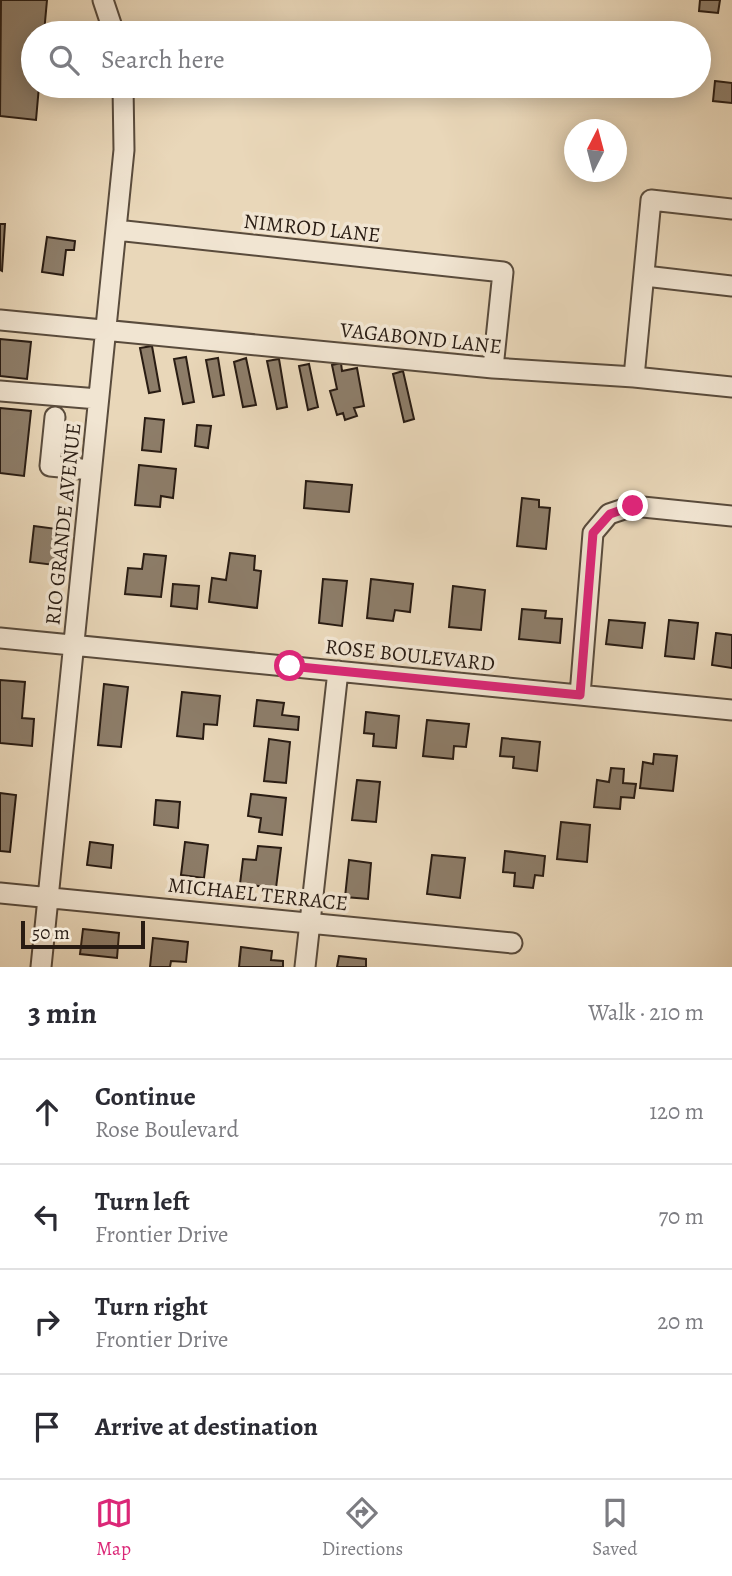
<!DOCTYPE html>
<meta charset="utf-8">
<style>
:root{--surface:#fff;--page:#f7f7f7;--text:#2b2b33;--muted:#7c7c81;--line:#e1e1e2;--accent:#db2777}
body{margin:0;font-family:Alegreya,serif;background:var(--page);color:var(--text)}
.compass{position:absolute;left:564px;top:119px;width:63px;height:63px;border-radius:50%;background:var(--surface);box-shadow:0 4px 18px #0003;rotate:6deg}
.scale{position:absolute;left:21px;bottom:18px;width:124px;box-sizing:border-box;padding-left:7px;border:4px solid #291c13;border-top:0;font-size:19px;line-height:24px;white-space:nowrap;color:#291c13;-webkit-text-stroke:5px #f1e5d2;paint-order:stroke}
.stop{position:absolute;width:21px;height:21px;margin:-16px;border:5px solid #db2777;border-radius:50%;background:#fff}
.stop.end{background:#db2777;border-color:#fff;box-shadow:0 2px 7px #0008}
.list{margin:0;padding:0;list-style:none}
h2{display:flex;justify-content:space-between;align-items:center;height:91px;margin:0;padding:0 28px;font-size:30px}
h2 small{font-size:23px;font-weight:400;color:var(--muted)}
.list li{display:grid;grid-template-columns:46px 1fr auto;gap:21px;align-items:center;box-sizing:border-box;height:105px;padding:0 28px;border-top:2px solid var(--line)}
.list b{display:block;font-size:26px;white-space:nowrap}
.list p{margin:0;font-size:23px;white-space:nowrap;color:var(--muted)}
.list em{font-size:23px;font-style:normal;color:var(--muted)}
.icon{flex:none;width:38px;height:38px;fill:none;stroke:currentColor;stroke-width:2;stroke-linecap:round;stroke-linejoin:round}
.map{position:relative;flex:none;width:732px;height:967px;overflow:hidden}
.search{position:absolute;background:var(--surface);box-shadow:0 4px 18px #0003;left:21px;right:21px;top:21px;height:77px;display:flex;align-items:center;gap:18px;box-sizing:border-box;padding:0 24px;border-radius:38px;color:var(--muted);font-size:26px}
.sheet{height:511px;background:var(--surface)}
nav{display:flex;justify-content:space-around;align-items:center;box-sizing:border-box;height:98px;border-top:2px solid var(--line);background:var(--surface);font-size:19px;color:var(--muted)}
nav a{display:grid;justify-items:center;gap:4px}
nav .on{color:var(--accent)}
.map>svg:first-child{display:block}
.building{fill:#8d7d69;stroke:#291c13;stroke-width:2}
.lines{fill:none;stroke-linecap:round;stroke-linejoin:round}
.minor-casing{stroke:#594b3c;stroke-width:23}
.minor{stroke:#f1e5d2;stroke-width:19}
.route{stroke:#db2777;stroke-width:9}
.labels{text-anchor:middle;stroke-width:7;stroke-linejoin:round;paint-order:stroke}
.street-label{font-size:21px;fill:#291c13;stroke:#f1e5d2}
</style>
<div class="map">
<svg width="732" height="967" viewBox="0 0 732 967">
<rect width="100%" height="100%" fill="#e9d7b9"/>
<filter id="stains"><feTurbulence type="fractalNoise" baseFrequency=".00286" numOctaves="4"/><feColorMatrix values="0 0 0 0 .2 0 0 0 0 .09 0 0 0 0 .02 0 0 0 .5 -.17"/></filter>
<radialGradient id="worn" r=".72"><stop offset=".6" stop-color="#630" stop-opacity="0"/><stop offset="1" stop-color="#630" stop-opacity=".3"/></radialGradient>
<path class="building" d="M1 0H47L44 33H33V86H39L36 120 0 116Z
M700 0H720L718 13 699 11Z
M715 81 732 83V103L713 101Z
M0 224H5L2 271 0 270Z
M47 237 75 241 74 250H66L63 275 42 272Z
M0 339 31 342 27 379 0 376Z
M152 346 160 391 149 393 140 348Z
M186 357 194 402 183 404 174 359Z
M218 358 224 395 213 397 206 360Z
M246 358 256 405 243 407 234 362Z
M279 359 287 407 277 409 267 361Z
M341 363 342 371 357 368 364 406 354 408 357 416 345 420 343 413 337 415 330 391 337 389 332 365Z
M309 364 318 407 308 410 299 366Z
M403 371 414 419 404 422 393 374Z
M0 408 31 411 24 476 0 473Z
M145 418 164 420 161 452 142 450Z
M197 425 211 426 208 448 195 446Z
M139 465 176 469 173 498 161 496 160 507 135 505Z
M306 481 352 485 349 512 304 508Z
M522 498 539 500V507L550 508 546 549 517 546Z
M34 526 57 529 54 565 30 562Z
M230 553 255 556 254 570 261 571 257 608 209 602 212 578 226 580Z
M144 554 166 556 161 597 125 594 128 568 142 569Z
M323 579 347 581 342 626 319 623Z
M371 579 413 584 410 612 395 610 393 621 367 618Z
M173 584 199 586 197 609 171 606Z
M453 586 485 590 481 630 449 627Z
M522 609 546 611 545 618 562 619 560 643 519 639Z
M609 620 645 623 642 648 606 644Z
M669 620 698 623 694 659 665 656Z
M716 633 732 635V668L712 665Z
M0 680 25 682 22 718 34 719 32 746 0 743Z
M104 684 128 687 121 747 98 745Z
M182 692 220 696 217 725 204 724 203 739 177 736Z
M257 700 284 703 282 715 299 717 298 730 254 726Z
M366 712 399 716 396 748 373 746 374 734 364 733Z
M427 720 469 724 466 747 454 746 453 759 423 756Z
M502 738 540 742 537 771 513 768 514 757 500 756Z
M269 739 290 742 286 783 264 781Z
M654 754 677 756 673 791 640 788 643 762 653 764Z
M611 768 624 769 623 783 636 784 634 798 621 797 620 809 594 807 597 780 609 782Z
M357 780 380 782 376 822 352 820Z
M0 793 16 795 10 852 0 851Z
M251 794 286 798 282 835 259 832 261 818 248 816Z
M156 800 180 802 178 828 154 825Z
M561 822 590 825 587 862 557 859Z
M90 842 113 845 111 868 87 865Z
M185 842 208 845 204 878 181 875Z
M258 846 281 848 276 888 240 884 243 859 256 860Z
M505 851 545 856 543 876 535 875 533 888 514 886 515 873 503 872Z
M432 855 465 858 460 898 427 894Z
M349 860 371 863 368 899 345 897Z
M83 929 119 933 117 958 80 954Z
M153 938 188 942 186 962 171 961 170 967H150Z
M241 947 272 951 271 960 283 961V967H239Z
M339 956 366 959V967H337Z"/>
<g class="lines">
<defs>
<path id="minor" d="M103 0 114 33
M116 230 503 272 493 368
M645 276 732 286
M0 320 493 368 634 377 732 387
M634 377 651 200 732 209
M0 391 98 399
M55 417 50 466 91 470
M0 638 732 710
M580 695 593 533 609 514 633 506 732 516
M0 893 512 943
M41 967 124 150 123 86
M305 967 338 671"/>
</defs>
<use href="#minor" class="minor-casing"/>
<use href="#minor" class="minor"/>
</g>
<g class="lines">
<path class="route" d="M290 666 580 695 593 533 610 514 633 506"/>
</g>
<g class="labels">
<g class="street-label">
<text transform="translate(312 228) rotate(6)" y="7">NIMROD LANE</text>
<text transform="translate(421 338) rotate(6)" y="7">VAGABOND LANE</text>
<text transform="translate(63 524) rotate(-84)" y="7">RIO GRANDE AVENUE</text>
<text transform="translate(410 655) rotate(6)" y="7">ROSE BOULEVARD</text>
<text transform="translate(258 894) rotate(6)" y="7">MICHAEL TERRACE</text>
</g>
</g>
<rect width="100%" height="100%" filter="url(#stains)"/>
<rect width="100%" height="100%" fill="url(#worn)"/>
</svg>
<svg class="compass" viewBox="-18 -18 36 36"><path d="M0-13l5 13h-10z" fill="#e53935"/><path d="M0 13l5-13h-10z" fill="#7c7c81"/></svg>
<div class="scale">50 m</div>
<div class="stop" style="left:290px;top:666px"></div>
<div class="stop end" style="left:633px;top:506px"></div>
<div class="search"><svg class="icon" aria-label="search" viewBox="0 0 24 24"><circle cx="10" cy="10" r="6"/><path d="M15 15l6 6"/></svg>Search here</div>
</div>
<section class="sheet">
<h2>3 min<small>Walk · 210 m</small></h2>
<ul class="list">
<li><svg class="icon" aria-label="ahead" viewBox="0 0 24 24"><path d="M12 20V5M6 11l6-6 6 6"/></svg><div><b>Continue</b><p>Rose Boulevard</p></div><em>120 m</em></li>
<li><svg class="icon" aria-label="left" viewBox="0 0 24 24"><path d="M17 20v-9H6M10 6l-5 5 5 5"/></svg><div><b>Turn left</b><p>Frontier Drive</p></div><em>70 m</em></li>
<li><svg class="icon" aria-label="right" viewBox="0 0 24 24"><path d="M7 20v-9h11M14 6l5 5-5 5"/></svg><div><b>Turn right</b><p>Frontier Drive</p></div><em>20 m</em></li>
<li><svg class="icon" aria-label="arrive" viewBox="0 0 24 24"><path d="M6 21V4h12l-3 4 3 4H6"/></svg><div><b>Arrive at destination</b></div></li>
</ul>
</section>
<nav>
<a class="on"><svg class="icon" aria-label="map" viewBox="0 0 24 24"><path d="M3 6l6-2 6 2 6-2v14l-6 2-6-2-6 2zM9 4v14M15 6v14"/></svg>Map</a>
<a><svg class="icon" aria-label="directions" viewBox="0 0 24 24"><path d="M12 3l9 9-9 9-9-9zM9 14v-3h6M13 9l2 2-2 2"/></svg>Directions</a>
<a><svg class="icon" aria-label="saved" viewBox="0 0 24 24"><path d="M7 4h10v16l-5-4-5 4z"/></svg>Saved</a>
</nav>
